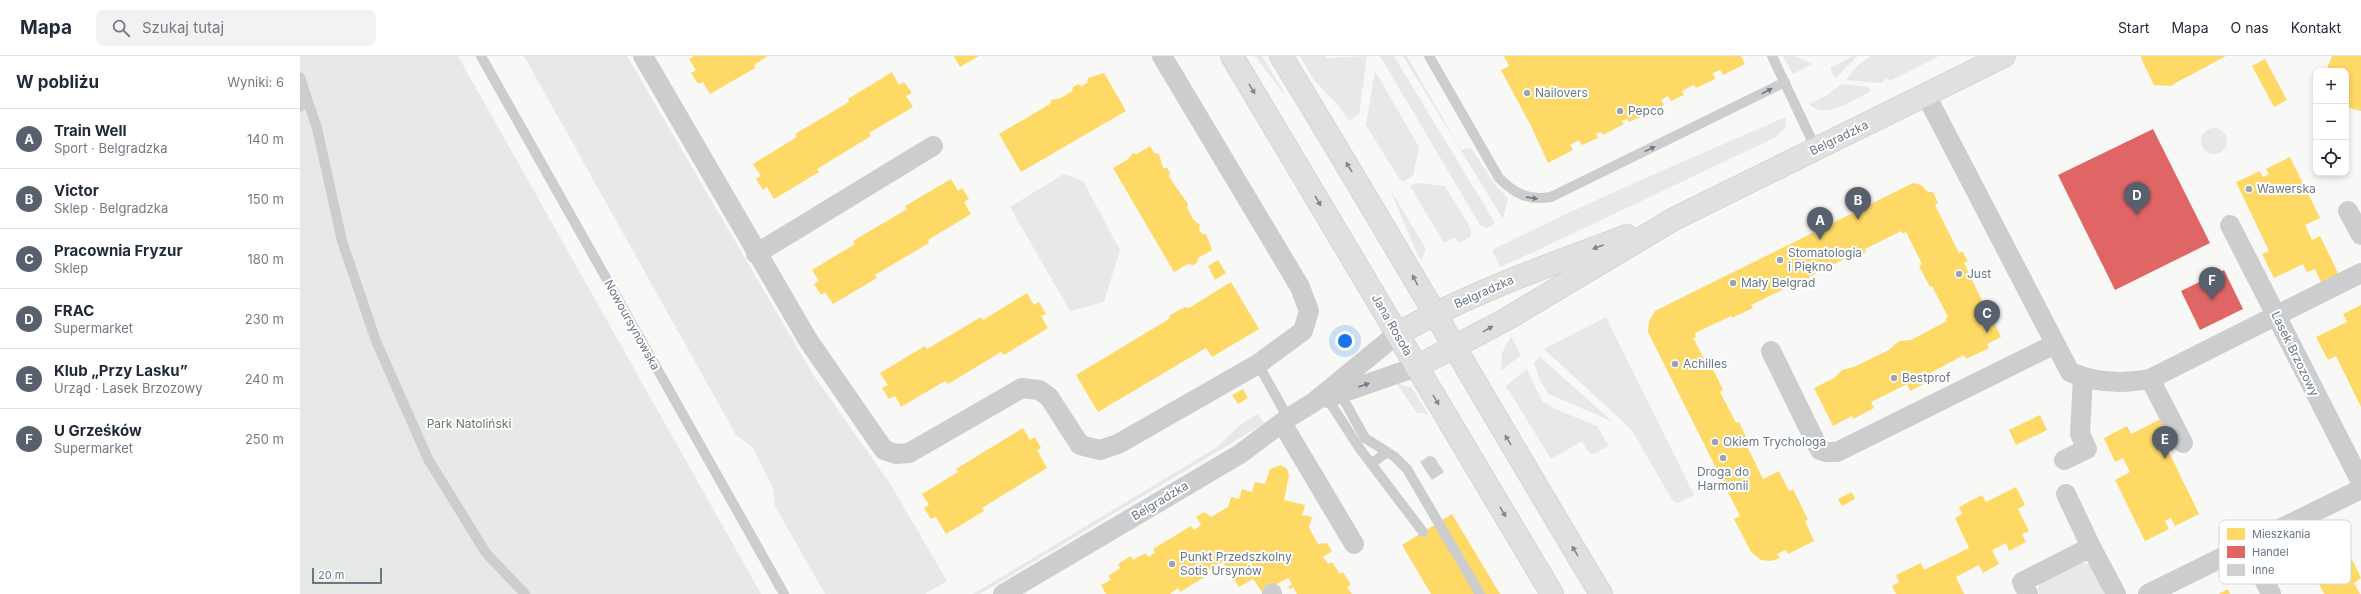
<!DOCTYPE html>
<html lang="pl">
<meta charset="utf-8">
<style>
:root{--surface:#fff;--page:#f2f2f3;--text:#1f2937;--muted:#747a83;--line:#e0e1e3;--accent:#57606c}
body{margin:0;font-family:Inter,sans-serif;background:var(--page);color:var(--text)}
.controls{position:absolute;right:12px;top:12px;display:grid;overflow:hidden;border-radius:8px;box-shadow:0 2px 6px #0003}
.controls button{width:36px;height:36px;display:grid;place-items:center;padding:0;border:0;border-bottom:1px solid var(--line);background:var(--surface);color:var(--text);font:20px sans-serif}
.scale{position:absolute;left:12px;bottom:10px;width:70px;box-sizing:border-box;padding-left:4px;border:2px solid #6a7785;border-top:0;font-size:11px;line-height:14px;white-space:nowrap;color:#6a7785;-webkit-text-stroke:3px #fff;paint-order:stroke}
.you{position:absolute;left:1045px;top:285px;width:14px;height:14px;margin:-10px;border:3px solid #fff;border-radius:50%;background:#1a73e8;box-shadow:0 0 0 6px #1a73e833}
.badge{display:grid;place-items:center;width:26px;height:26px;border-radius:50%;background:var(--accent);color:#fff;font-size:13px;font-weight:700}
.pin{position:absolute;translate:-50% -33px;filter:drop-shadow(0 1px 2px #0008)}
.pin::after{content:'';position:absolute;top:21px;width:14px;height:12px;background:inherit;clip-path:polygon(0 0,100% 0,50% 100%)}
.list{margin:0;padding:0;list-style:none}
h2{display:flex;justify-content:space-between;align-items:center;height:52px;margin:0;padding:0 16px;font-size:17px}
h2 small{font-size:13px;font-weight:400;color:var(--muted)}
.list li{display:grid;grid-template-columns:26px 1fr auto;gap:12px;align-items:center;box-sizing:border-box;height:60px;padding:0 16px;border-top:1px solid var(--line)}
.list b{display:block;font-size:15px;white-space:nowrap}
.list p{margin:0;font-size:13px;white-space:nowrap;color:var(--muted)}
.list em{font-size:13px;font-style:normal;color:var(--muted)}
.icon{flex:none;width:22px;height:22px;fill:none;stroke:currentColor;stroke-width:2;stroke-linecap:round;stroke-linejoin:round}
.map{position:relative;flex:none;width:2061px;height:538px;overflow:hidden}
header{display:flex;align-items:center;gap:24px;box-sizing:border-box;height:56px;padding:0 20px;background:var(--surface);border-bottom:1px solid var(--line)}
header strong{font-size:19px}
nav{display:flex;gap:22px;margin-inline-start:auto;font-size:14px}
.search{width:280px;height:36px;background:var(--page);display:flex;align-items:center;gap:10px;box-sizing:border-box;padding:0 14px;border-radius:8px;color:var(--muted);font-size:15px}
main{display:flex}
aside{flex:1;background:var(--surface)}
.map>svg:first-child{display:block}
.green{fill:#e6e9e5}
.homes{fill:#ffd966}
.shops{fill:#e06666}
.building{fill:#cfd0d1}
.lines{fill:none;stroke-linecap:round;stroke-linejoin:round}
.secondary-casing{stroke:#d5d5d6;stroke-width:24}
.lane{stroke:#cccdce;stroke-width:10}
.street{stroke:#cccdce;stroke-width:20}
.secondary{stroke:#e0e0e1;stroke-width:22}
.oneway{fill:#7c8793}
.oneway2{fill:#6f7b89}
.poi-dot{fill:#9ca4ad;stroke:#fff;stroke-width:1.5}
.labels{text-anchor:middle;stroke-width:4;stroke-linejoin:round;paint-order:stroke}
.poi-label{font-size:12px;fill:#6a7785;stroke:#fff;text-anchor:start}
.street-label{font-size:12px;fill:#6a7785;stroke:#fff}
.park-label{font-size:12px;fill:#667864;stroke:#fff}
.key{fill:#fff;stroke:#d2d6da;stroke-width:1}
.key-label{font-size:11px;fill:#6a7785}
</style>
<header>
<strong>Mapa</strong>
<div class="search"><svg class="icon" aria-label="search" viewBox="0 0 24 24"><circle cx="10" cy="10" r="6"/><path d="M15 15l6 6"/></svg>Szukaj tutaj</div>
<nav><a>Start</a><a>Mapa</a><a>O nas</a><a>Kontakt</a></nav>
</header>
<main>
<aside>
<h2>W pobliżu<small>Wyniki: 6</small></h2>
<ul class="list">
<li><span class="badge">A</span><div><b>Train Well</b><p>Sport · Belgradzka</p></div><em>140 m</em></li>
<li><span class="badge">B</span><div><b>Victor</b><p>Sklep · Belgradzka</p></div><em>150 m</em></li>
<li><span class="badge">C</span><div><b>Pracownia Fryzur</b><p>Sklep</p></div><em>180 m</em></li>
<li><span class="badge">D</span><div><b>FRAC</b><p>Supermarket</p></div><em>230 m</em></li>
<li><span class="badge">E</span><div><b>Klub „Przy Lasku”</b><p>Urząd · Lasek Brzozowy</p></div><em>240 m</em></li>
<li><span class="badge">F</span><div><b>U Grześków</b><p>Supermarket</p></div><em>250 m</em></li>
</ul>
</aside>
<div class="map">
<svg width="2061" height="538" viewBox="0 0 2061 538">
<rect width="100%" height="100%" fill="#f8f8f7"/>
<path class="green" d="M0 0H158L461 538H0Z
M224 0H327L512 317 591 429 647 525 625 538H525L475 450 473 432 453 392 436 379Z
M955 0H962L985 38H984Z
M1000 0H1025L1027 2 1067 0 1059 58 1049 65 1040 51 1014 24Z
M1080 0H1094L1195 167 1187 172 1180 169Z
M1103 0H1107L1161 94 1171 92 1196 130 1208 142 1203 163Z
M1483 0H1495L1512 8 1493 18Z
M1553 0H1557L1535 23 1530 12Z
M1571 0H1639L1590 25 1587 22 1581 27 1546 24 1558 9Z
M1075 15 1119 91 1113 120 1104 125 1100 124 1066 69Z
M1541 28 1569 31 1571 35C1554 43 1526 65 1509 48L1529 38Z
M1486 61V70L1476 81 1238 194 1200 211 1193 196 1192 194C1288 146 1387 104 1486 61Z
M1901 85a13 13 0 1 1 26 0a13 13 0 1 1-26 0Z
M764 118 783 125 820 194 804 246 770 255 710 151Z
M1116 127 1145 130 1171 173V181L1159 187 1155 181 1144 187 1110 130Z
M1090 133 1126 193 1121 204 1118 200Z
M1306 261 1394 439 1378 447 1373 445 1331 373 1244 293Z
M1211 280 1221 299 1201 315 1202 297Z
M1239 300 1313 366 1249 338 1241 326 1234 308Z
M1227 313 1242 345 1255 353 1297 370 1309 390 1293 398 1289 397 1282 385 1251 403 1206 330Z
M1096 327 1112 332 1128 358 1117 357Z
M958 358 964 367 960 370 680 538H673L916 392 941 368Z
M1781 506 1790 509 1804 535V538H1739L1738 533 1741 525Z"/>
<path class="homes" d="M394 0H468L454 9 455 12 410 38 403 26 398 28 391 17 396 14 389 3Z
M654 0H679L660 11Z
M1204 0H1441L1445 8 1423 19 1420 14 1413 17 1415 23 1396 32 1394 29 1382 35 1384 39 1371 45 1368 40 1361 44 1364 49 1329 66 1327 63 1322 65 1324 68 1303 79 1301 76 1298 77 1296 78 1298 82 1282 89 1279 84 1270 89 1273 94 1248 107 1231 70 1201 14 1209 10Z
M1841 0H1926L1870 30 1854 29 1841 2Z
M2032 0H2061V55L2046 51V15H2026Z
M1965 3 1987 44 1974 51 1952 10Z
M592 16 599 29 604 26 612 37 606 40 613 51 569 77 571 80 517 113 519 116 474 143 467 131 463 134 456 123 461 120 453 108 497 81 495 78 549 46 548 43Z
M804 17 826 55 721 116 699 78 750 48 751 44 761 42 772 35 773 31 778 28 782 30 787 27 788 22Z
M850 90 854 97 859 98 863 112H867L870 117 869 121 888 148 887 151 893 163 900 169 899 173 902 178H906L912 194 898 202 897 207 893 209 888 208 874 216 813 112 827 104 833 97 837 98Z
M1990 101 2020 162 2005 169 2012 184 2020 180 2039 219 2022 228 2015 213 2007 216 2003 208 1974 222 1962 198 1969 195 1936 126 1960 115 1963 121 1969 118 1966 113Z
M651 123 658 135 662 132 669 143 664 146 671 158 628 184 629 187 575 219 577 222 533 248 525 236 521 239 514 228 519 225 512 214 555 188 553 185 607 153 605 150Z
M1613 127 1621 129 1628 136H1633L1638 147 1635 149 1659 197 1662 195 1668 205 1664 207 1687 255 1691 253 1697 265 1694 267 1701 281 1687 288 1689 292 1666 303 1664 299 1628 318 1631 324 1610 335 1607 328 1571 346 1574 352 1553 363 1552 360 1533 370 1514 332 1534 322 1542 314 1554 311 1589 294 1599 285 1611 284 1647 265 1645 263 1648 261 1632 230 1630 231 1619 210 1622 208 1606 176 1603 178 1601 175 1565 193 1566 196 1546 206 1544 203 1509 221 1510 224 1489 234 1488 231 1451 249 1453 252 1432 262 1431 260 1395 277 1396 281 1393 282 1410 314 1413 313 1423 334 1420 336 1436 367 1439 366 1449 387 1446 388 1463 423 1479 415 1489 435 1493 433 1508 464 1505 465 1514 485 1488 498 1486 494 1477 498 1480 502 1471 505 1461 504 1451 496 1434 463 1440 460 1348 276 1349 265 1355 255Z
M918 204 926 217 915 224 908 210Z
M931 226 959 273 912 301 906 292 798 356 776 319 869 263 870 259 885 251 889 252Z
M727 237 734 249 739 246 746 258 741 260 748 272 704 299 701 296 648 328 645 325 601 351 595 340 589 343 582 332 588 329 580 317 625 290 627 293 681 261 683 264Z
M2061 249V351L2036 300 2028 304 2016 281 2047 266 2043 258Z
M943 333 948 342 938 348 932 339Z
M1740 359 1747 374 1716 389 1709 374Z
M1861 363 1873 386 1866 390 1899 458 1875 470 1871 462 1865 465 1869 473 1845 485 1815 424 1830 416 1823 402 1815 406 1804 382 1827 370 1831 378Z
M723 372 730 384 735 381 741 392 737 394 747 412 682 452 684 455 646 478 636 461 631 463 624 452 629 449 622 438 658 416 656 413Z
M981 409 987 413 989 419 984 444 1005 449 1002 459 1012 461 1009 472 1018 488 1027 487 1032 495 1023 501 1028 508 1032 506 1040 518 1043 516 1051 529 1047 531 1052 538H997L993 531 990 533 988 531 992 528 988 522 962 536 953 523 939 531 923 506 914 510 917 514 913 511 906 516 908 519 880 536 878 532 870 538H806L801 529 811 524 808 520 820 512 818 508 831 500 833 504 846 497 848 501 855 497 853 493 891 470 894 474 901 469 896 461 904 456 911 461 928 451 931 441 939 443 942 433 952 436 955 426 965 428 970 413Z
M1716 431 1725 449 1718 453 1729 475 1722 478 1726 486 1709 495 1706 487 1692 494 1699 508 1683 517 1679 509 1656 521 1664 538H1596L1592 530 1599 526 1596 519 1621 507 1624 514 1669 492 1655 462 1662 458 1659 451 1682 439 1686 446Z
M1552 436 1555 443 1542 450 1538 443Z
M1152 458 1200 538H1131L1102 489Z
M2031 479 2039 495 2046 491 2061 522 2054 527 2060 538H2024L2017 524 2022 521 2020 518 2015 508 2010 510 2002 493Z
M1928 533 1930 538H1918Z"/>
<path class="shops" d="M1853 73 1910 187 1815 234 1758 119Z
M1924 214 1943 253 1900 274 1881 235Z"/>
<path class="building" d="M1129 400 1134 401 1144 416 1132 424 1120 406Z"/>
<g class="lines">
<defs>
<path id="secondary" d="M932 0 1252 538
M981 0C1090 178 1193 359 1301 538
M1097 278C1170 237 1249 209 1327 180
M1116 311 1205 264 1374 163 1704 0"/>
</defs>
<use href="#secondary" class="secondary-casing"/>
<path class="lane" d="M181 0 484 538
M1129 0 1199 122C1215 138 1229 145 1251 141L1485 26
M1472 0 1516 93
M0 21 6 40 0 51
M6 40 17 72 42 185 76 285 128 403 186 497 225 538
M958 308 988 362
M1040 337 1065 382 1095 401 1107 413 1180 538
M1027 342 1060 393 1123 476
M1071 408 1087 396"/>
<path class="street" d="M343 0 508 284 584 394 596 398 609 397 722 332 739 334 749 341 780 389 800 394 818 388 958 308 1003 275 1009 255 1000 231 862 0
M1626 39 1770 316C1795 327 1823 328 1850 323L2061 217
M2048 155 2061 179
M1930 169 2061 426
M456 198 633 90
M1471 295 1516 387 1520 394 1526 396H1537L1755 288
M1850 323 1883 387
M1027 342 1116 311
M982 367 1054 488
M1764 404 1787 393 1780 378 1783 322
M1766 438 1791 491
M1947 489 1971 538
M972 537V538
M703 538 940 398 988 362 1014 346 1097 278
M1728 538 1722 526 1791 491 1816 538
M1848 538 2061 433"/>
<use href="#secondary" class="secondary"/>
</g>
<defs><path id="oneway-solid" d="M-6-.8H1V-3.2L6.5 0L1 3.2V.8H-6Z"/></defs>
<g class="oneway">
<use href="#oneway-solid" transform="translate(952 33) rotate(59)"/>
<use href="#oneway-solid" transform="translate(1049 111) rotate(-122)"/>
<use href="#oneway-solid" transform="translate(1018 145) rotate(59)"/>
<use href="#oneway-solid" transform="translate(1298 191) rotate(160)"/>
<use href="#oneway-solid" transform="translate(1115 224) rotate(-118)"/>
<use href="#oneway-solid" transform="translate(1188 273) rotate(-29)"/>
<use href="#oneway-solid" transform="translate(1136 344) rotate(59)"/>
<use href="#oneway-solid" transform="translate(1208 384) rotate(-121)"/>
<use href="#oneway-solid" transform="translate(1203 456) rotate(59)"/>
<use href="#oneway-solid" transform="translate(1275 495) rotate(-121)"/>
</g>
<g class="oneway2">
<use href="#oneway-solid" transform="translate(1467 35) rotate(-27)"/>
<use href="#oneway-solid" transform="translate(1350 93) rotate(-26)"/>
<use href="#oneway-solid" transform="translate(1232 142) rotate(8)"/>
<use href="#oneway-solid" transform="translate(1064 329) rotate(-19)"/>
</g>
<g class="poi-dot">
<circle cx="1227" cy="37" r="4"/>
<circle cx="1320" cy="55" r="4"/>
<circle cx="1949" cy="133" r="4"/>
<circle cx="1480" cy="204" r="4"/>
<circle cx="1659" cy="218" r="4"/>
<circle cx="1433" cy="227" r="4"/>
<circle cx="1375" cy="308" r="4"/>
<circle cx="1594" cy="322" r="4"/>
<circle cx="1415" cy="386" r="4"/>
<circle cx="1423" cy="402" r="4"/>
<circle cx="872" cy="508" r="4"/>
</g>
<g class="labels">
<g class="poi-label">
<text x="1235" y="41">Nailovers</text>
<text x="1328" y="59">Pepco</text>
<text x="1957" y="137">Wawerska</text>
<text x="1488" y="201">Stomatologia<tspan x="1488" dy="14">i Piękno</tspan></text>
<text x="1667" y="222">Just</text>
<text x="1441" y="231">Mały Belgrad</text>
<text x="1383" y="312">Achilles</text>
<text x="1602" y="326">Bestprof</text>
<text x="1423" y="390">Okiem Trychologa</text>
<text x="1423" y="420" text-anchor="middle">Droga do<tspan x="1423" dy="14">Harmonii</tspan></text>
<text x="880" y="505">Punkt Przedszkolny<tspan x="880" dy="14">Sotis Ursynów</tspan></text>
</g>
<g class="street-label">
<text transform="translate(1539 82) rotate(-26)" y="4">Belgradzka</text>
<text transform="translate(1184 236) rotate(-24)" y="4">Belgradzka</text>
<text transform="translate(332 269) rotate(61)" y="4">Nowoursynowska</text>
<text transform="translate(1092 269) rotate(60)" y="4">Jana Rosoła</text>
<text transform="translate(1995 298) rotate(64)" y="4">Lasek Brzozowy</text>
<text transform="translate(860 445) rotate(-31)" y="4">Belgradzka</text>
</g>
<g class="park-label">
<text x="169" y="372">Park Natoliński</text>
</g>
</g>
<rect x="1919" y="464" width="132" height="64" rx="6" class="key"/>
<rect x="1927" y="472" width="18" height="12" fill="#ffd966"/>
<rect x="1927" y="490" width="18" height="12" fill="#e06666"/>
<rect x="1927" y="508" width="18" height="12" fill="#cfd0d1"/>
<g class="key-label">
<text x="1952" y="482">Mieszkania</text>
<text x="1952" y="500">Handel</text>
<text x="1952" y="518">Inne</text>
</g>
</svg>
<div class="controls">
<button>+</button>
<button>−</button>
<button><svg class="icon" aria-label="locate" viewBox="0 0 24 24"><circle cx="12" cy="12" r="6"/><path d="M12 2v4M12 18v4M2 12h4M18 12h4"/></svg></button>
</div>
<div class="scale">20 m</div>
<div class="you"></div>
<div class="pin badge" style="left:1520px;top:184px">A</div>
<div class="pin badge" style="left:1558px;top:164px">B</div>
<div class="pin badge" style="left:1687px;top:277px">C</div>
<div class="pin badge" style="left:1837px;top:159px">D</div>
<div class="pin badge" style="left:1865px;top:403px">E</div>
<div class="pin badge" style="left:1912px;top:244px">F</div>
</div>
</main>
